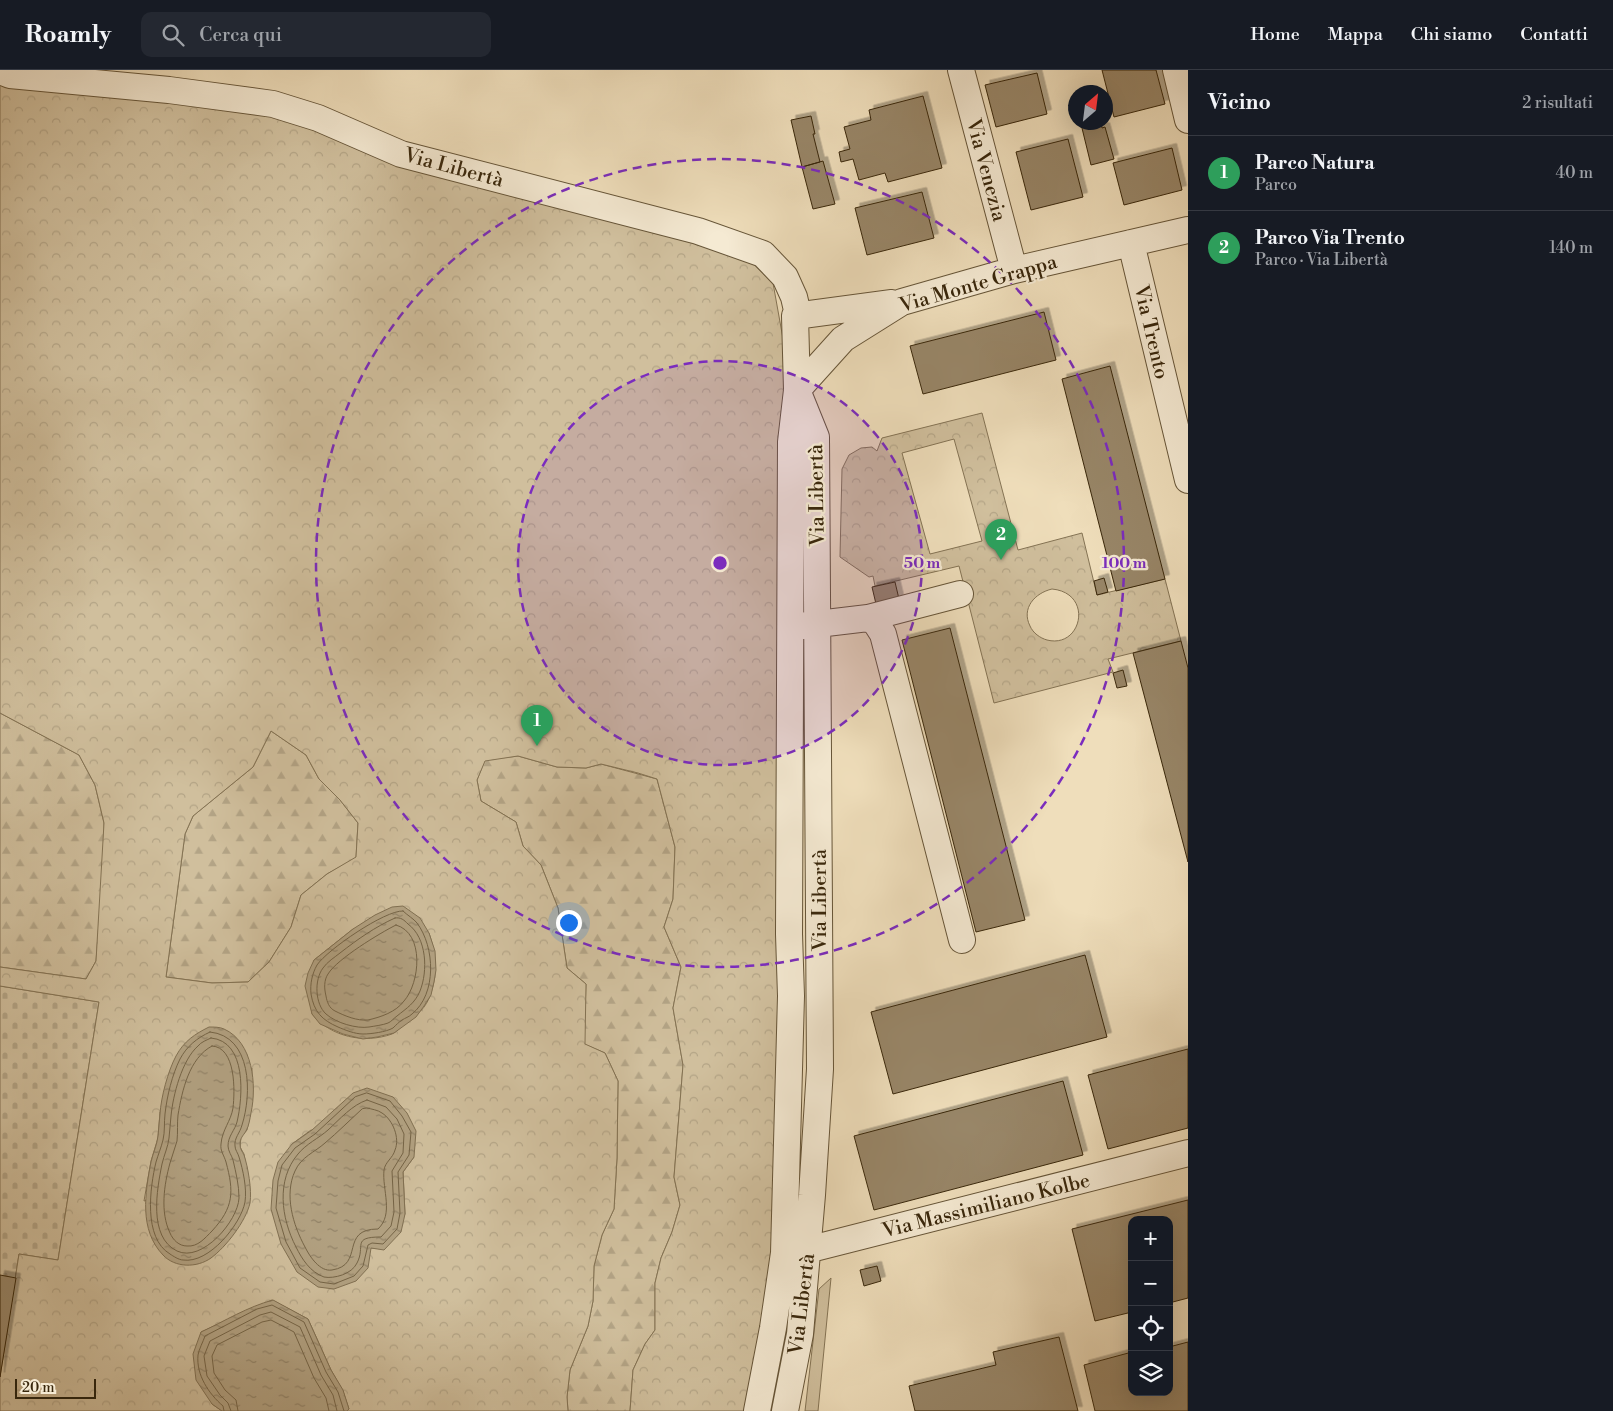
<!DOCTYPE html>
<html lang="it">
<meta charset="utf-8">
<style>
:root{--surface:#171b24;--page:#242831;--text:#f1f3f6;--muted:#9ea1a6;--line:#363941;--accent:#0f766e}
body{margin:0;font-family:"Libre Bodoni",serif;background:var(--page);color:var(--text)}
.controls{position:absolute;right:15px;bottom:15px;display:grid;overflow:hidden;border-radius:10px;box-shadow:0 5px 20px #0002}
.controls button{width:45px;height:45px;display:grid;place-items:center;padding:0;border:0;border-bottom:1px solid var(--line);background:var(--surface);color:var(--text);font:25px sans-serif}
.compass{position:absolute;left:1068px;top:15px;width:45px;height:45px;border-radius:50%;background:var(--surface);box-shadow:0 5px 20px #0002;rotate:28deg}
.scale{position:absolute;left:15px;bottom:12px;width:81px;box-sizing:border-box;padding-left:5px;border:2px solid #39270c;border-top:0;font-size:14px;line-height:18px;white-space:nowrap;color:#39270c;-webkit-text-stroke:4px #f5ead3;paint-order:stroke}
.you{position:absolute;left:568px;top:852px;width:18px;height:18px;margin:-12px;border:4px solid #fff;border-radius:50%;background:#1a73e8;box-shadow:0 0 0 8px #1a73e833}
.badge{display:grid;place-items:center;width:32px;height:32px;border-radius:50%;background:var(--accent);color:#fff;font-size:16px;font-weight:700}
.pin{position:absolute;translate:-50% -41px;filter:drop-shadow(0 1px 2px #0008)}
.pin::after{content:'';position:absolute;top:26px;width:18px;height:15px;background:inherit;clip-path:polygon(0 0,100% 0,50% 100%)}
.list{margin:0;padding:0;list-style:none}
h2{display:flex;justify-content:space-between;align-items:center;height:65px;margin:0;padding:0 20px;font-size:21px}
h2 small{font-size:16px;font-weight:400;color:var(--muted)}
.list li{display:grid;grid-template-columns:32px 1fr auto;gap:15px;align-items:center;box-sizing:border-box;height:75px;padding:0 20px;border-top:1px solid var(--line)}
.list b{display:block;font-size:19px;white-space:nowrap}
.list p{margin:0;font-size:16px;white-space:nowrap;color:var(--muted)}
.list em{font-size:16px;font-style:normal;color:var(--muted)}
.icon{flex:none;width:28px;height:28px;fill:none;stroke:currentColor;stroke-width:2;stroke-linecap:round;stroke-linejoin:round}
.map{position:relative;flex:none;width:1188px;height:1341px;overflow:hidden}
header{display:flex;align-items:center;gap:30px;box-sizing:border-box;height:70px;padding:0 25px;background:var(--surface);border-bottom:1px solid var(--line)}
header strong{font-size:24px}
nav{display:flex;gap:28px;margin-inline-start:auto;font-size:18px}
.search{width:350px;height:45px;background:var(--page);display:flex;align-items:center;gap:12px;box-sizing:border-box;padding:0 18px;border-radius:10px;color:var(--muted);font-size:19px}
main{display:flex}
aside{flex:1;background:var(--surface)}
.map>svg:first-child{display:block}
.green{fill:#d0bf9d;stroke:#847354}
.forest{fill:url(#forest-firs);stroke:#847354}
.cemetery{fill:url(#cemetery-stones);stroke:#847354}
.park{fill:url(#park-crowns);stroke:#847354;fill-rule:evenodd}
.water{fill:url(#water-ripples);stroke:#817052}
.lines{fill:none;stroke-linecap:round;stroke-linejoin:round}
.shore{stroke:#756446;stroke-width:1}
.building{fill:#988667;stroke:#39270c;filter:url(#shadow)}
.minor-casing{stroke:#665538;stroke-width:28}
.minor{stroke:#f5ead3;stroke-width:26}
.ring{fill:none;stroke:#7b2cbf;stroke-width:2.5;stroke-dasharray:9 6}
.labels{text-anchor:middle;stroke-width:4.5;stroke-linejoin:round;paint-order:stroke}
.street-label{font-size:20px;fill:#39270c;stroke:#f5ead3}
.centre{fill:#7b2cbf;stroke:#f5ead3;stroke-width:2.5}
.ring-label{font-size:15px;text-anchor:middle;font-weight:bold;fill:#7b2cbf;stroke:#f5ead3;stroke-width:4.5;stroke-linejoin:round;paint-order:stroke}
</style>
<header>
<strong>Roamly</strong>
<div class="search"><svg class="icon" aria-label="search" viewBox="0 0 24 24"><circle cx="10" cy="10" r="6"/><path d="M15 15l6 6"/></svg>Cerca qui</div>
<nav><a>Home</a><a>Mappa</a><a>Chi siamo</a><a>Contatti</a></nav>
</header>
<main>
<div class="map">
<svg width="1188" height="1341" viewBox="0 0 1188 1341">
<defs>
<pattern id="forest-firs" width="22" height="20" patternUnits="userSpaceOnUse" patternTransform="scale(1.25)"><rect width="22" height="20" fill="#d0bf9d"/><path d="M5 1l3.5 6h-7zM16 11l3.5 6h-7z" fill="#b3a486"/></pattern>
<pattern id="cemetery-stones" width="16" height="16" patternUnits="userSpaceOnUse" patternTransform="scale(1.25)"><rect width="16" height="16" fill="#d0bf9d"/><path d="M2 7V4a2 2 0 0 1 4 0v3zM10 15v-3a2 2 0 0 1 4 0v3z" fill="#b3a486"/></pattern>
<pattern id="park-crowns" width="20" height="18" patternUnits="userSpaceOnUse" patternTransform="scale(1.25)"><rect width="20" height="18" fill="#d0bf9d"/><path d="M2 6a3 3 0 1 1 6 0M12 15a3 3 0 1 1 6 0" fill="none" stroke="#b3a486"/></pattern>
<pattern id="water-ripples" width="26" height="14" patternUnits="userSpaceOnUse" patternTransform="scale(1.25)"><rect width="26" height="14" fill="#b1a080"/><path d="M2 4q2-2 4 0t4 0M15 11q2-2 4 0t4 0" fill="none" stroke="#918267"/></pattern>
<filter id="shadow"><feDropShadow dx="4.5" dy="-4.5" stdDeviation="0" flood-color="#0004"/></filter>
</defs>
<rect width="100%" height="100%" fill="#efdebb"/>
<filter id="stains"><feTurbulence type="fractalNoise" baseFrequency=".004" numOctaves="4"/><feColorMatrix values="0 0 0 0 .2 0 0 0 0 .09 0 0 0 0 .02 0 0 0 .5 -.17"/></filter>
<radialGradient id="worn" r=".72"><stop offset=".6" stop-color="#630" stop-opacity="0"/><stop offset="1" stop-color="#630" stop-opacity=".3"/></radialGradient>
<path class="green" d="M831 1208 818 1341H805L819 1219Z"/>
<path class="forest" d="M0 643 79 685 95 715 104 753 103 800 96 891 86 909 0 897Z
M271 661 306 685 319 709 340 730 358 753 356 788 327 804 301 825 291 857 269 892 248 912 212 913 166 907 185 764 193 746 253 697Z
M518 686 557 697 586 698 601 694 657 709 675 777 673 829 664 857 681 897 673 938 683 995 674 1107 680 1135 672 1162 661 1188 655 1213V1260L645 1274 633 1300 630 1341H568L567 1327 570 1300 588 1256 593 1231 594 1196 602 1165 614 1139 617 1088 618 1011 605 983 584 974 586 914 567 898 558 838 541 795 523 776 516 752 481 731 477 710 485 690Z"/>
<path class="cemetery" d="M0 916 99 932 58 1190 19 1184 0 1307Z"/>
<path class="park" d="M0 15 231 37 291 50 745 186 773 213 787 291 774 1184 744 1341H630L633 1300 645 1274 655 1260V1213L661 1188 672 1162 680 1135 674 1107 683 995 673 938 681 897 664 857 673 829 675 777 657 709 638 703 601 694 586 698 557 697 518 686 485 691 477 710 481 731 516 752 523 776 541 795 558 838 567 898 586 914 585 974 605 983 618 1011 617 1088 614 1139 602 1165 594 1196 593 1231 588 1256 570 1300 567 1327 568 1341H347L349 1339 343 1321 331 1300 308 1249 272 1230 201 1262 212 1334 222 1341H0V1307L19 1184 58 1190 99 932 0 916V897L86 909 96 891 104 753 95 715 79 685 0 643ZM271 661 306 685 319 709 340 730 358 753 356 787 327 804 301 825 291 857 269 892 248 912 212 913 166 907 185 764 193 746 253 697ZM353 859 429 863C436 884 438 902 431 923 426 939 417 945 404 954 400 957 397 962 392 964 364 974 331 967 312 944L314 890ZM252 998 251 1040 247 1060 241 1067 240 1077 244 1084 246 1097 144 1131 151 1091 158 1068 160 1042ZM311 1060 414 1087 403 1102 405 1144 384 1179 371 1178 292 1074Z
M982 343 1018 480 1082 463 1097 525 1165 509 1181 571 1108 589 1113 602 994 633 959 496 875 516 873 506 869 507 840 487 842 399 849 385 861 378 872 377 877 381 882 368ZM954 369 982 471 930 484 902 383ZM1052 519C1094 523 1082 579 1047 570 1040 568 1033 563 1030 556 1021 538 1035 523 1052 519Z"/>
<path class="water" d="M403 836 420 848 429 863 435 881 436 900 434 912 431 925 424 936 416 947 394 963 377 967 363 969 343 964 320 954 312 944 305 916 308 903 314 890 353 859 375 845 392 837Z
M209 957C214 957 220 957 224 959 253 972 257 1015 251 1043 250 1048 249 1056 246 1061 243 1066 240 1068 240 1074 240 1079 242 1081 244 1085 248 1097 252 1120 250 1133 246 1151 226 1177 211 1188 197 1198 175 1198 163 1185 139 1160 145 1123 151 1092 153 1083 157 1075 158 1066 159 1059 159 1051 160 1044 161 1027 168 1001 176 986 184 971 195 964 209 957Z
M367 1018 393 1027 407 1043 416 1061 414 1087 403 1102 405 1144 401 1162 384 1180 371 1178 368 1198 356 1211 334 1219 318 1217 297 1202 281 1174 271 1139 273 1110 278 1092 292 1074 312 1060 353 1023Z
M273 1230 308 1249 331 1300 343 1320 349 1339 347 1341H222L212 1334 196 1310 193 1284 201 1262C225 1251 247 1237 273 1230Z"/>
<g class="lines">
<path class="shore" d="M403 841C407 845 414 849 417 853 435 877 437 924 412 944 409 947 405 948 402 950 399 952 396 955 393 958 386 962 371 964 363 964 355 964 345 960 338 957 322 950 314 942 311 924 310 914 312 904 317 895 327 880 385 840 403 841Z
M395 848C401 847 404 850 408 854 427 868 428 901 420 921 415 933 407 938 397 946 394 948 391 952 388 953 383 955 375 956 369 957 357 959 336 953 326 944 315 934 314 910 323 898 327 892 335 887 340 883 358 869 375 857 395 848Z
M396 855C425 863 420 913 404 931 396 942 381 947 368 950 357 951 345 946 335 941 329 938 327 932 326 926 324 918 324 910 328 904 337 889 380 863 396 855Z
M210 962C252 966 252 1024 242 1055 240 1063 234 1068 235 1076 235 1080 238 1083 239 1087 243 1100 247 1118 245 1132 241 1154 209 1194 183 1190 179 1190 173 1186 170 1184 143 1168 150 1117 156 1092 158 1085 161 1078 163 1070 165 1062 164 1052 165 1044 167 1026 172 1005 180 989 187 976 197 968 210 962Z
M211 968C247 971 243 1027 237 1052 235 1060 228 1066 228 1076 228 1081 232 1086 233 1090 236 1103 239 1115 239 1128 238 1151 202 1193 177 1181 148 1167 157 1119 162 1094 164 1085 168 1077 169 1068 170 1061 170 1053 171 1046 173 1025 182 990 198 976 201 972 207 970 211 968Z
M212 976C236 977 235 1021 233 1038 231 1051 222 1060 221 1074 220 1081 224 1085 226 1092 234 1122 234 1137 212 1161 205 1168 198 1177 187 1176 179 1176 173 1170 170 1163 160 1142 164 1115 170 1093 172 1086 175 1078 177 1071 178 1062 177 1053 178 1045 182 1021 189 988 212 976Z
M367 1023 390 1031 402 1046 411 1062 409 1085 398 1102 400 1143 397 1159 383 1174 372 1173 368 1175 363 1196 354 1206 334 1214 320 1212 300 1198 286 1172 276 1138 278 1111 282 1095 295 1078 315 1064 355 1027Z
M367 1030 386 1037 397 1049 404 1064 403 1083 392 1101 394 1142 391 1156 381 1167C351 1167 366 1176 357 1193 352 1204 334 1209 324 1207 310 1202 302 1189 296 1177 281 1148 276 1110 298 1084 306 1074 319 1068 328 1060 340 1049 352 1035 367 1030Z
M367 1038C371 1039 378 1040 382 1043 393 1050 400 1068 395 1080 393 1088 385 1092 384 1100 382 1120 394 1144 378 1159 339 1159 365 1195 332 1200 320 1202 310 1187 305 1177 293 1155 284 1125 295 1101 301 1087 315 1082 325 1073 338 1062 350 1050 362 1039Z
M224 1341 223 1336C209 1324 196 1305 198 1285 199 1279 203 1272 205 1266L257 1239 272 1235 304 1252 326 1302 338 1322 344 1341
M231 1341 228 1333 220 1325 207 1306 204 1286 210 1271 260 1245 271 1242 300 1257 321 1305 333 1325 337 1341
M238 1341 236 1330 225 1320 214 1303 212 1286 217 1275 262 1252 271 1250 294 1262 314 1308 326 1328 329 1341"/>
</g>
<path class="building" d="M1102 0H1156L1165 34 1114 47Z
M1037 3 1047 44 996 57 985 15Z
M923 26 942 98 888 112 885 103 859 110 853 89 841 92 839 82 850 79 844 57 871 50 869 40Z
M811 46 815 64H813L820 92 802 97 791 50Z
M1087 52H1101L1102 58 1105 57 1114 89 1091 95 1081 54Z
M1068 69 1083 127 1031 140 1016 82Z
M1172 78 1182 120 1124 135 1113 93Z
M823 91 835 134 813 139 802 97Z
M922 122 934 168 867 185 855 138Z
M1044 242 1056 290 923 324 910 276Z
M1110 296 1165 509 1116 521 1062 309Z
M1104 508 1108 522 1097 525 1094 511Z
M895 512 899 529 876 534 872 517Z
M950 558 1025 850 976 862 902 570Z
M1181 571 1188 598V792L1133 583Z
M1123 600 1127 616 1117 618 1113 603Z
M1085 885 1107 967 893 1024 871 942Z
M1188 979V1058L1108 1079 1088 1005Z
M1063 1011 1083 1085 874 1140 854 1066Z
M1188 1130V1228L1169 1233V1150H1132V1242L1095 1251 1072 1159Z
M877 1196 881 1211 864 1216 860 1200Z
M0 1205 16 1208 0 1307Z
M1059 1267 1078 1341H915L909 1316 996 1295 993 1282Z
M1188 1272V1341H1095L1084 1295 1132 1282V1322H1169V1277Z"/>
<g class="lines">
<defs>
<path id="minor" d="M961 0 1014 200
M1176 0 1188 50
M0 1 10 5 169 20 273 34 318 48 401 84 698 161 763 184 785 207 794 227 797 240 795 246 797 320 791 372 789 864 791 926 784 1183 773 1258 757 1341
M1131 173 1188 410
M795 246 892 233
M868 548 960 524
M801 556 868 548 876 553 883 564 962 870
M792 1182 807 1180 1188 1083
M785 1341 800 1264 812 1125 820 999 816 367 797 320 843 269 902 232 1014 200 1188 160"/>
</defs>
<use href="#minor" class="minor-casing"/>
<use href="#minor" class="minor"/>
</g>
<circle cx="720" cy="493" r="202" fill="#7b2cbf" fill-opacity=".12"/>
<g class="ring">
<circle cx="720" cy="493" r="202"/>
<circle cx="720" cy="493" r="404"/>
</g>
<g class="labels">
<g class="street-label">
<text transform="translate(454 97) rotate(15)" y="7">Via Libertà</text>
<text transform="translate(987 100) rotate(75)" y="7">Via Venezia</text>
<text transform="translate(978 213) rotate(-16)" y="7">Via Monte Grappa</text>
<text transform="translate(1152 262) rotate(77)" y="7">Via Trento</text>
<text transform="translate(816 425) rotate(-91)" y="7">Via Libertà</text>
<text transform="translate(819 830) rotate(-90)" y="7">Via Libertà</text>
<text transform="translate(986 1135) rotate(-14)" y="7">Via Massimiliano Kolbe</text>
<text transform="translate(801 1234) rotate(-83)" y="7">Via Libertà</text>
</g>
</g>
<circle cx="720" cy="493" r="8" class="centre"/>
<g class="ring-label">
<text x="922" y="498">50 m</text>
<text x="1124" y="498">100 m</text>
</g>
<rect width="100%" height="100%" filter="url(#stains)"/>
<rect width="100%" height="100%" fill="url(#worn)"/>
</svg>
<div class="controls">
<button>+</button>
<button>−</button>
<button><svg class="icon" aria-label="locate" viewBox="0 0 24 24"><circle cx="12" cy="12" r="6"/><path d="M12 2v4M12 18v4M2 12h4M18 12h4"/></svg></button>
<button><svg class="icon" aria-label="layers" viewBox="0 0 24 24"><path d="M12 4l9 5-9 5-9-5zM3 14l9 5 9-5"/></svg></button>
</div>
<svg class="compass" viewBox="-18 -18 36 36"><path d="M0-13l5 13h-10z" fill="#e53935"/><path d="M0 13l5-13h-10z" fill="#9ea1a6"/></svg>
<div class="scale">20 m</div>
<div class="you"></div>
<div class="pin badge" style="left:537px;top:676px;background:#2e9e5b">1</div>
<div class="pin badge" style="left:1001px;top:490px;background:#2e9e5b">2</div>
</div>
<aside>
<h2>Vicino<small>2 risultati</small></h2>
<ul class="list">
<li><span class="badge" style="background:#2e9e5b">1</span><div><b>Parco Natura</b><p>Parco</p></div><em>40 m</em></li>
<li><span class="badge" style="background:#2e9e5b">2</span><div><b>Parco Via Trento</b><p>Parco · Via Libertà</p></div><em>140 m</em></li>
</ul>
</aside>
</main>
